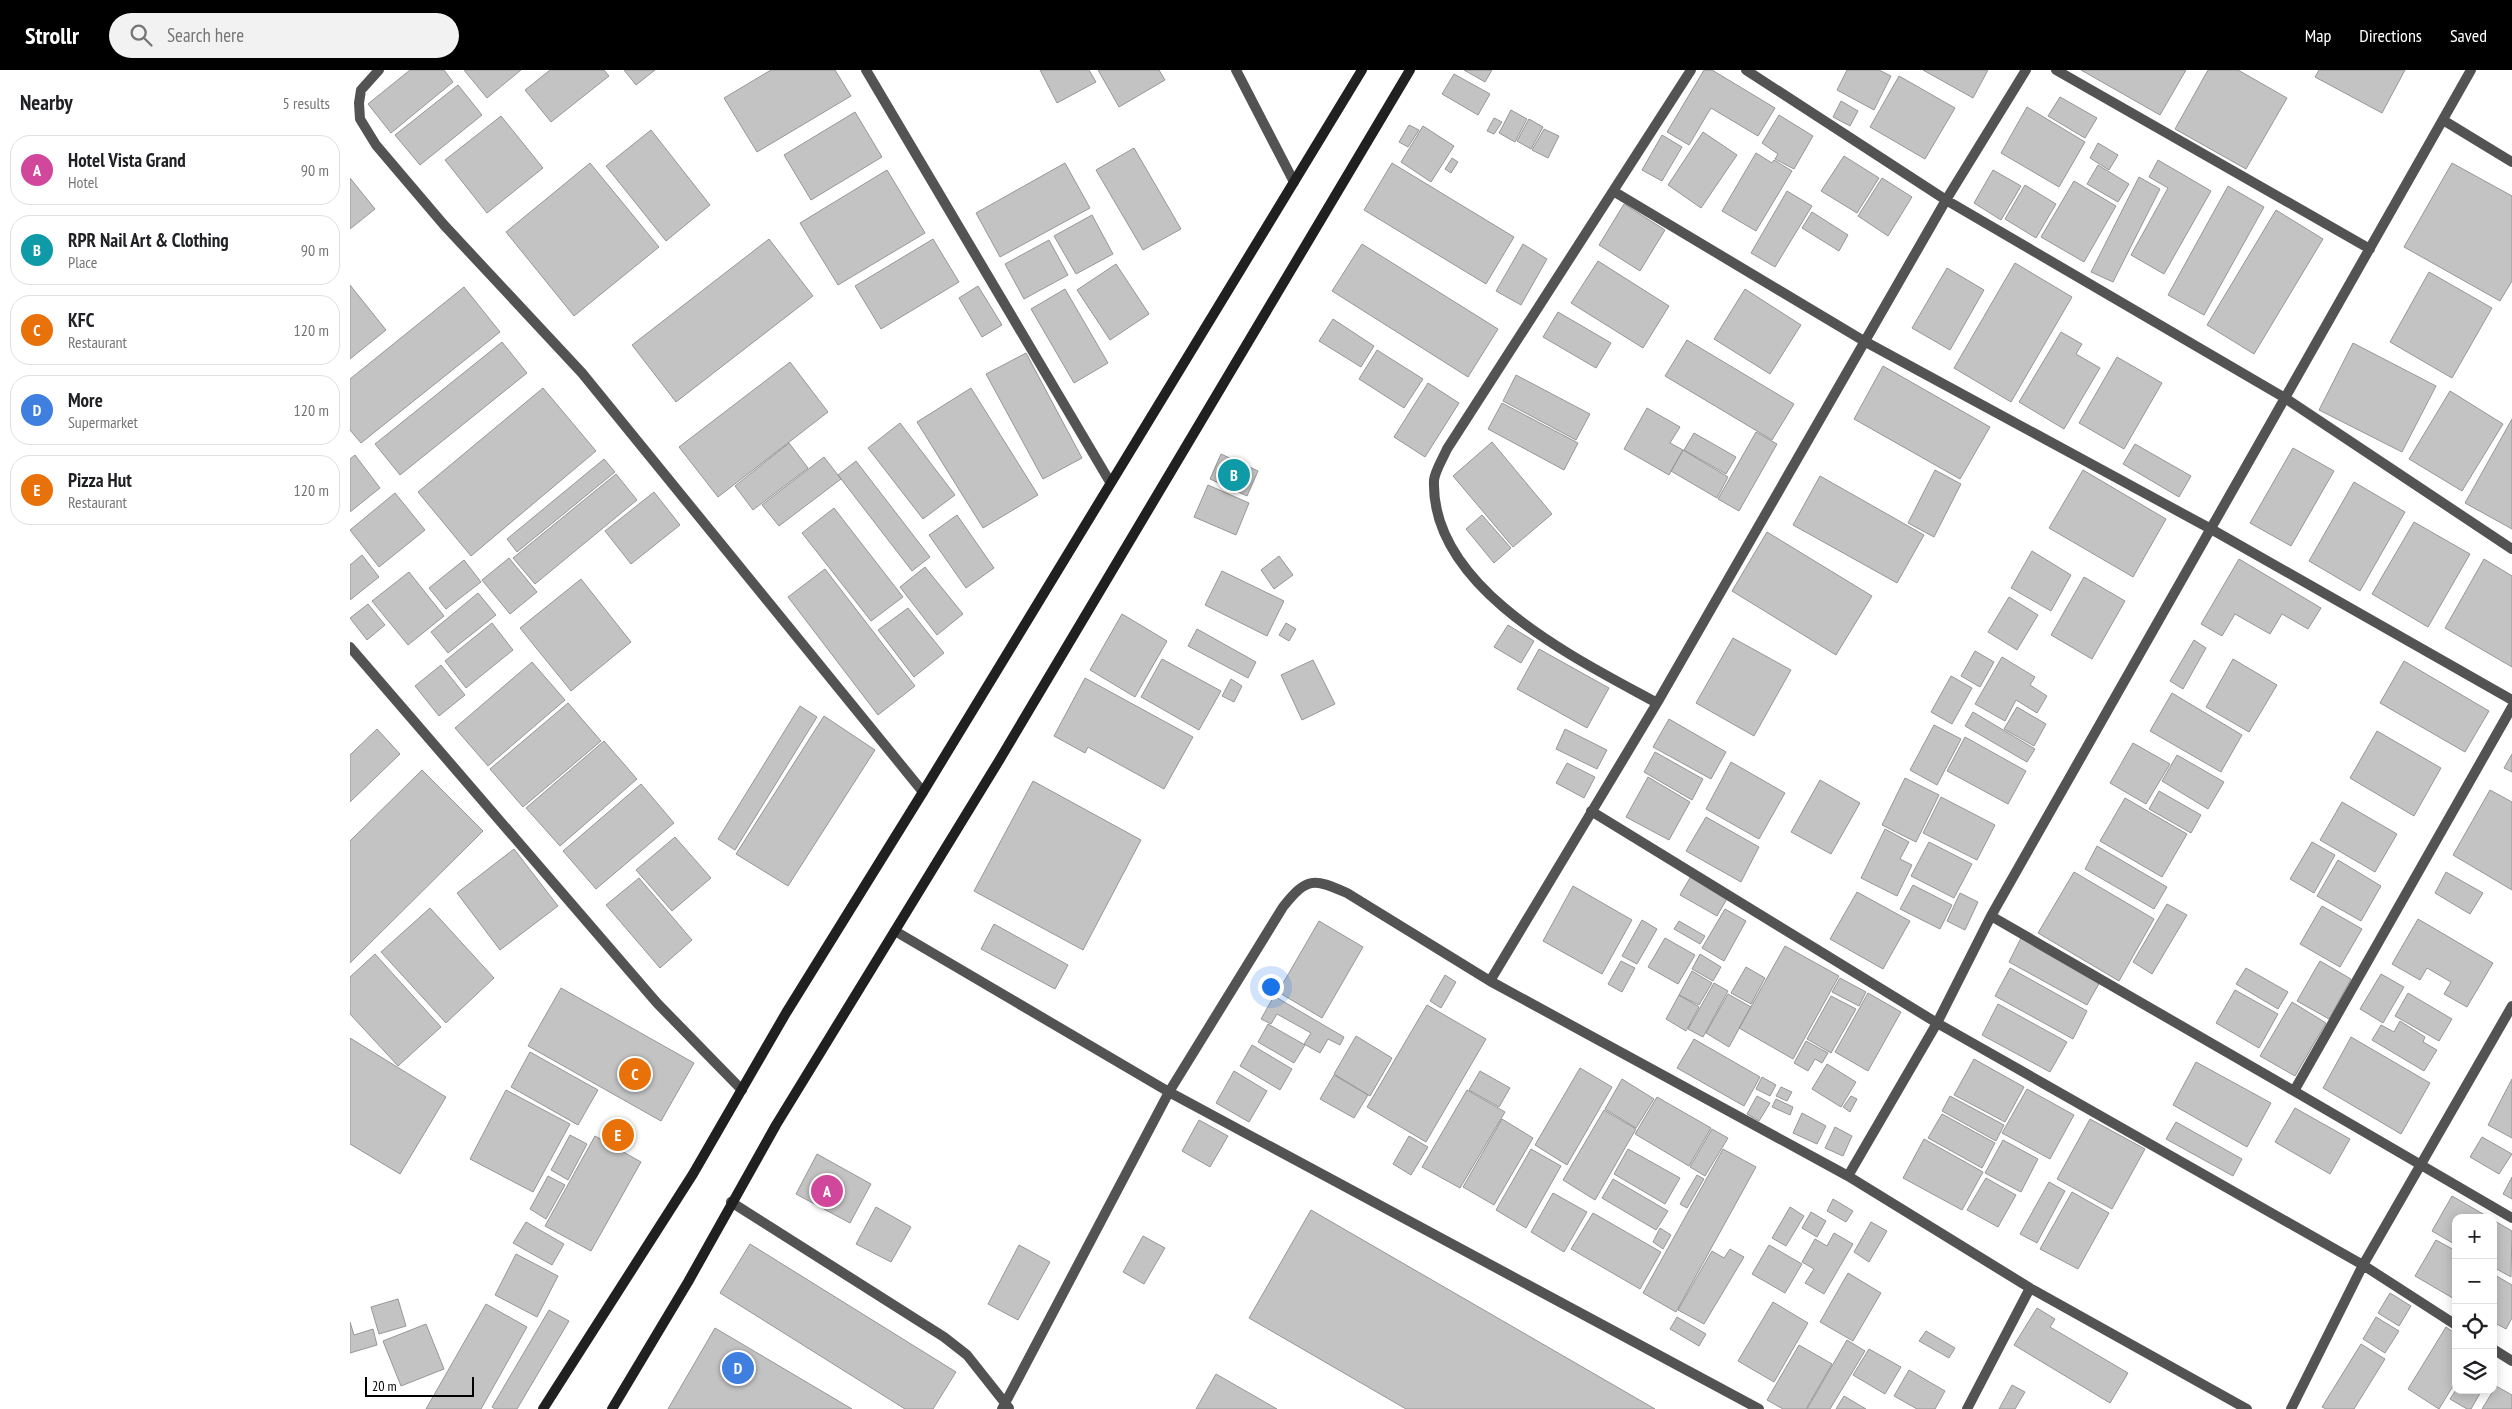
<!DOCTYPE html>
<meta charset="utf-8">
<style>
:root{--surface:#fff;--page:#f2f2f2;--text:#202124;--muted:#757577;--line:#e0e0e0;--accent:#000}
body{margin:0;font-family:"PT Sans Narrow",sans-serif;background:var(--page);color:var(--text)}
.controls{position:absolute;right:15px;bottom:15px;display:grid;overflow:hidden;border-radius:10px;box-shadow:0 2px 12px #0003}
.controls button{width:45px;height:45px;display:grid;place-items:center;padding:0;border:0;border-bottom:1px solid var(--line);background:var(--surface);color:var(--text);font:25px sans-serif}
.scale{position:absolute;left:15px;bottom:12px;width:109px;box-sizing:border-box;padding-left:5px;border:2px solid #000;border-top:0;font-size:14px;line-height:18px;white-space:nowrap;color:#000;-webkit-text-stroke:4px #fff;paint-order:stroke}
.you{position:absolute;left:920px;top:916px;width:18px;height:18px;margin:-12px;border:4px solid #fff;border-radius:50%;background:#1a73e8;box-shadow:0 0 0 8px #1a73e833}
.badge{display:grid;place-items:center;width:32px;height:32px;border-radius:50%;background:var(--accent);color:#fff;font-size:16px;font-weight:700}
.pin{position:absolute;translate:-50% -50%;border:2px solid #fff;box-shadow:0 1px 5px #0006}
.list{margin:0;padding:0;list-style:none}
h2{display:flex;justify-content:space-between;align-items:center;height:65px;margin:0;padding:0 20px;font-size:21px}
h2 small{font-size:16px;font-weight:400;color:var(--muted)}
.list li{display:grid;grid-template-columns:32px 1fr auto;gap:15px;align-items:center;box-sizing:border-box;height:70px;margin:0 10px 10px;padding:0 10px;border:1px solid var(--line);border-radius:20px}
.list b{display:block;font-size:19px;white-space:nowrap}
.list p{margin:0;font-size:16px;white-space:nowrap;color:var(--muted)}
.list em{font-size:16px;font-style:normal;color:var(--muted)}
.icon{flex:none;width:28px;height:28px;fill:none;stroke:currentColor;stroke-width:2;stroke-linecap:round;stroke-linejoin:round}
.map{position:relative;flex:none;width:2162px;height:1339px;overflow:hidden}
header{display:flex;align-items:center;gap:30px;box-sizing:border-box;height:70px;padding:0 25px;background:var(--accent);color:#fff}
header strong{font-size:24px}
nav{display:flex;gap:28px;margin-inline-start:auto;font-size:18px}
.search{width:350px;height:45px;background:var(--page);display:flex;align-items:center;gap:12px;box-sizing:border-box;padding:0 18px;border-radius:28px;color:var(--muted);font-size:19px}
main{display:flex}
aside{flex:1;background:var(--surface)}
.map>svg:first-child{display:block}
.building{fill:#c3c3c3;stroke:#979797}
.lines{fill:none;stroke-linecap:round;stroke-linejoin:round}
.minor{stroke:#535353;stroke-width:10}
.secondary{stroke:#202020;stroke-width:10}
</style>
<header>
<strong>Strollr</strong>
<div class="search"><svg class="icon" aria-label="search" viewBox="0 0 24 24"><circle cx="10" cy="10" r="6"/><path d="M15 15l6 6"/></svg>Search here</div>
<nav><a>Map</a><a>Directions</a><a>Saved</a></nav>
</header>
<main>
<aside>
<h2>Nearby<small>5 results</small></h2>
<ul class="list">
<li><span class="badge" style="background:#d1479c">A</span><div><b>Hotel Vista Grand</b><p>Hotel</p></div><em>90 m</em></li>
<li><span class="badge" style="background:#0f9aa8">B</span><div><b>RPR Nail Art &amp; Clothing</b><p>Place</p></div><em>90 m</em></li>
<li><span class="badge" style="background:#e8710a">C</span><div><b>KFC</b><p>Restaurant</p></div><em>120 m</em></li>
<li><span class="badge" style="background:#3f7fe0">D</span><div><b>More</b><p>Supermarket</p></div><em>120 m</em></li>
<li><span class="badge" style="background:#e8710a">E</span><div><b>Pizza Hut</b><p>Restaurant</p></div><em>120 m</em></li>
</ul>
</aside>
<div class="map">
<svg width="2162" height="1339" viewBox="0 0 2162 1339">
<rect width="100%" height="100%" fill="#fff"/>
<path class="building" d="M60 0H94L103 12 41 63 18 34Z
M114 0H171L137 28Z
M200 0H254L259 6 201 52 175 20Z
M274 0H305L286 15Z
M421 0H485L501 26 407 82 374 28Z
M690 0H739L746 12 707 33Z
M748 0H809L815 10 769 37Z
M1114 0H1142L1135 12Z
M1354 0H1362L1425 38 1408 66 1361 38 1339 75 1317 62Z
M1497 0H1529L1541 6 1524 40 1487 20Z
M1573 0H1638L1623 28Z
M1731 0H1836L1810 45Z
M1858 0H1888L1937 28 1896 99 1825 59Z
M1969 0H2055L2032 43 1965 7Z
M1104 4 1140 24 1128 45 1092 24Z
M1549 6 1605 38 1575 89 1520 57Z
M108 15 132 45 70 95 45 65Z
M1710 27 1747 48 1735 68 1698 46Z
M1491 31 1508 41 1500 56 1483 47Z
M1677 37 1735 72 1709 117 1651 83Z
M1161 40 1177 49 1165 72 1149 63Z
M505 42 532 87 461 130 434 85Z
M1429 45 1463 66 1444 99 1425 89 1428 84 1412 73Z
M151 46 193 98 137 143 95 90Z
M1144 48 1152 52 1144 64 1137 61Z
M1179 49 1193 57 1181 79 1167 71Z
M1059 55 1069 60 1058 77 1049 72Z
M1073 56 1104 76 1081 112 1051 92Z
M1194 59 1209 66 1198 88 1182 80Z
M301 60 360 135 316 171 256 96Z
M1353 62 1387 85 1351 138 1318 115Z
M1312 65 1332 77 1312 111 1292 100Z
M1748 73 1768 85 1759 100 1740 88Z
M784 78 831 159 793 180 746 100Z
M1406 83 1422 93 1424 90 1442 101 1406 161 1372 141Z
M1494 86 1529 108 1507 143 1471 121Z
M1102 88 1108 92 1101 103 1095 99Z
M1808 90 1861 121 1814 204 1781 185 1818 118 1799 107Z
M240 93 309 177 224 246 156 162Z
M715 93 740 138 650 187 626 143Z
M1042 93 1164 167 1136 214 1014 140Z
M2102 93 2162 126V211L2150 231 2054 177Z
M1748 95 1779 114 1768 132 1737 114Z
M537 100 575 163 488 215 450 153Z
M1643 100 1671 116 1651 150 1624 133Z
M1789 107 1810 119 1763 212 1741 202Z
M0 108 25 139 0 159Z
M1532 108 1562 127 1538 166 1508 146Z
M1724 111 1766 136 1734 192 1691 167Z
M1675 115 1706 134 1686 168 1655 149Z
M1878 116 1914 137 1854 245 1818 225Z
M1437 121 1462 136 1425 197 1401 183Z
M1274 134 1315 160 1290 201 1249 175Z
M1926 140 1973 169 1904 284 1857 255Z
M1462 142 1498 165 1489 181 1452 158Z
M742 145 763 184 726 204 704 166Z
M419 169 463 226 326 332 282 275Z
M583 169 609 212 531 259 505 216Z
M699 170 718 205 674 229 655 194Z
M1012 174 1148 259 1118 307 982 221Z
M1173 174 1197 189 1171 235 1146 221Z
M1248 191 1319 236 1293 278 1221 233Z
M1665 193 1722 227 1661 332 1604 298Z
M766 194 799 244 760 270 727 220Z
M1597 198 1634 220 1600 280 1562 258Z
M2079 202 2142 238 2102 308 2040 272Z
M0 215 36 260 0 289Z
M628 216 652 255 632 267 609 228Z
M114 217 150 262 11 373 0 360V309Z
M715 219 758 293 724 313 681 239Z
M1395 219 1451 255 1420 304 1364 269Z
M1208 242 1261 273 1246 298 1193 267Z
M983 249 1024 276 1011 297 969 271Z
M1711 262 1732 274 1726 284 1750 298 1714 359 1669 332Z
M1337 270 1444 334 1422 370 1315 306Z
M152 272 177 303 50 405 25 374Z
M2003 273 2086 316 2052 382 1969 340Z
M1027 280 1073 309 1054 338 1009 309Z
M676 283 732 388 693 409 636 304Z
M1767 287 1812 313 1774 379 1729 353Z
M440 292 478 342 368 427 329 377Z
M1533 296 1640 357 1610 409 1504 349Z
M1166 305 1240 344 1226 370 1153 331Z
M1078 313 1109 333 1075 387 1044 367Z
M193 318 246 381 121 486 68 422Z
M621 318 688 425 633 458 567 352Z
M2100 321 2153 354 2112 421 2059 389Z
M1152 333 1228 373 1214 400 1138 359Z
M1297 338 1330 357 1320 373 1333 380 1319 405 1274 379Z
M2162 349V459L2115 433Z
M550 353 605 425 573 449 518 378Z
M1406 362 1427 374 1389 441 1368 429Z
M1344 363 1386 387 1376 404 1334 380Z
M1142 372 1202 444 1163 477 1103 406Z
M439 373 458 398 403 440 385 416Z
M1785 374 1841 406 1829 427 1773 394Z
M1943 378 1984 401 1941 476 1900 453Z
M1333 380 1378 407 1367 428 1321 401Z
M871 384 908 401 897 426 860 409Z
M5 385 30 418 0 442V389Z
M474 387 491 409 429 456 412 435Z
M254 389 265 402 167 482 157 469Z
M506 391 580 487 562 501 488 405Z
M1585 400 1611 414 1584 467 1558 453Z
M1733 400 1816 449 1783 507 1699 458Z
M266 404 287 430 185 514 163 488Z
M1470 406 1574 465 1547 513 1443 455Z
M2004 412 2055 442 2010 521 1959 491Z
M858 415 899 433 886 465 844 447Z
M304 422 330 455 281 494 255 461Z
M45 423 75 460 29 497 0 460Z
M484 438 553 527 521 551 452 463Z
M607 445 644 498 616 518 579 465Z
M1132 445 1161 478 1144 493 1116 459Z
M2064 452 2120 484 2078 557 2022 524Z
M1417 462 1522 526 1486 585 1382 521Z
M1682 481 1721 505 1701 541 1661 518Z
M12 485 29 507 0 530V495Z
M929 486 943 505 924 519 911 500Z
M159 488 187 522 160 544 132 510Z
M1889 489 1971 538 1958 559 1932 544 1920 564 1885 544 1872 566 1851 554Z
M2134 489 2162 506V597L2095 558Z
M114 490 131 512 96 539 79 518Z
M575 497 613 544 587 565 550 517Z
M475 499 565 616 528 645 438 527Z
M872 501 934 531 917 566 855 535Z
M59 502 94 546 58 575 22 531Z
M1734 507 1775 531 1742 589 1701 565Z
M231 509 281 572 221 621 170 558Z
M128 523 146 545 98 583 81 562Z
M1659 527 1688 545 1667 580 1638 562Z
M18 534 35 555 17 570 0 548Z
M558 538 594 583 564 607 528 560Z
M772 544 817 571 785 627 740 600Z
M142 553 163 580 116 618 95 591Z
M936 553 946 559 939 571 929 565Z
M1158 555 1184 571 1171 593 1144 577Z
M847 559 906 592 898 608 838 576Z
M1383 568 1441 600 1404 666 1346 633Z
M1844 570 1856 578 1833 619 1820 611Z
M1189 579 1259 618 1237 658 1167 619Z
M1625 581 1644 592 1630 617 1611 606Z
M1652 587 1685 607 1680 615 1697 626 1687 643 1666 630 1655 651 1625 634Z
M812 589 871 621 849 660 791 627Z
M1883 589 1927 615 1899 662 1856 637Z
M963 590 985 634 952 650 931 605Z
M2054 591 2139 641 2115 682 2030 633Z
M182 592 215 630 138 696 105 658Z
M91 595 115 625 89 646 65 616Z
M1601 606 1622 618 1602 654 1581 642Z
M735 608 843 667 814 719 738 677 735 683 704 666Z
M881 609 892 616 884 632 872 626Z
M1822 623 1892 665 1871 702 1800 661Z
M218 633 251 671 173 737 140 699Z
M450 636 467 647 385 780 368 769Z
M1667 637 1696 654 1684 676 1654 659Z
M1623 642 1685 679 1677 692 1615 656Z
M474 646 525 680 438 816 386 784Z
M1319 649 1376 682 1361 709 1303 677Z
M1584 655 1611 669 1587 715 1560 700Z
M27 659 50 684 0 732V685Z
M1215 659 1257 680 1247 699 1206 679Z
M2027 661 2091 698 2064 746 2000 708Z
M1615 667 1676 701 1658 734 1597 701Z
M254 671 287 709 210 776 176 738Z
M1783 673 1820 694 1796 734 1760 713Z
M1305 682 1353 709 1342 730 1294 702Z
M2162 684V702L2154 698Z
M1827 685 1874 712 1858 739 1812 711Z
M1381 692 1435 723 1409 769 1356 739Z
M1217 693 1245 707 1234 728 1206 713Z
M72 700 133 761 0 893V771Z
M1298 707 1340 732 1319 770 1276 747Z
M1555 708 1589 725 1566 772 1532 755Z
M1470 710 1510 733 1481 784 1441 762Z
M683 711 791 770 733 880 624 821Z
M291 714 324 753 246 819 213 781Z
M2140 720 2162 732V820L2103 785Z
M1809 721 1851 745 1841 763 1799 739Z
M1591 727 1645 755 1627 790 1573 763Z
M1775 728 1837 764 1812 807 1750 771Z
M1992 732 2047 764 2025 802 1970 770Z
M1356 747 1409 777 1391 812 1336 781Z
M1535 759 1559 772 1550 789 1562 795 1547 826 1511 808Z
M325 767 361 808 322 841 286 800Z
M1579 772 1622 794 1604 828 1561 806Z
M1962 772 1985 785 1964 823 1940 809Z
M1747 776 1817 817 1804 839 1735 799Z
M164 779 208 836 150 880 107 823Z
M1988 790 2031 816 2011 851 1967 826Z
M1724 802 1804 849 1769 911 1688 863Z
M2096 802 2133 823 2120 844 2085 823Z
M1341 806 1378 827 1367 846 1330 825Z
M289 808 342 870 310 898 256 835Z
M1563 815 1602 835 1590 859 1550 839Z
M1223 816 1282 850 1252 904 1193 871Z
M1507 822 1560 851 1533 899 1480 869Z
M1610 823 1628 832 1615 860 1597 851Z
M1817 834 1837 845 1802 904 1783 892Z
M1972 836 2012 859 1990 897 1950 874Z
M80 838 144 908 96 953 31 882Z
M1375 839 1396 851 1374 891 1352 878Z
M2068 849 2143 893 2117 937 2094 924 2101 912 2077 898 2070 910 2042 894Z
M1292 850 1307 859 1287 894 1272 886Z
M969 851 1013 877 972 948 928 922Z
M1329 851 1355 866 1350 874 1324 859Z
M644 854 718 895 705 919 631 879Z
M1672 866 1751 910 1737 935 1659 892Z
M1315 868 1345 885 1328 914 1298 897Z
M1435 876 1489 906 1443 989 1389 958Z
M25 884 91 957 48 996 0 944V907Z
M1350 884 1371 897 1363 911 1342 899Z
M1271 891 1285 898 1272 922 1258 914Z
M1970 891 2001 909 1979 949 1947 931Z
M1396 897 1415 908 1401 934 1381 923Z
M1660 898 1737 941 1723 969 1645 926Z
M1896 898 1938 922 1928 939 1886 914Z
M1342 901 1362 913 1349 935 1329 925Z
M2031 904 2054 917 2033 953 2010 939Z
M1095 905 1106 912 1091 938 1080 931Z
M1490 908 1516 922 1509 936 1482 922Z
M1364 913 1378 921 1353 967 1338 959Z
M211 918 344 993 311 1051 178 976Z
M1885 920 1928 944 1909 978 1866 953Z
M1518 923 1551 942 1518 1001 1485 982Z
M2058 923 2102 949 2089 971 2045 946Z
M1378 924 1401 937 1379 977 1356 963Z
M1329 925 1349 937 1336 961 1316 949Z
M924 926 994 967 990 975 978 969 970 983 954 974 961 963 927 944 921 954 911 949Z
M1481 926 1506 939 1481 983 1457 969Z
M1942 932 1976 953 1945 1006 1910 986Z
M1648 934 1717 972 1700 1002 1632 965Z
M1077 935 1136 969 1076 1072 1017 1037Z
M2050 951 2075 967 2073 972 2087 980 2074 1001 2022 970 2031 955 2044 962Z
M918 954 955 975 944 993 908 972Z
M1006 966 1042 988 1020 1026 984 1004Z
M2001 967 2080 1013 2051 1064 1973 1018Z
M0 968 96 1027 50 1104 0 1074Z
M1344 969 1410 1007 1394 1036 1327 998Z
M1456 971 1478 983 1472 993 1465 989 1458 1001 1444 993Z
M902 975 942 999 930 1020 890 996Z
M180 982 248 1020 228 1055 161 1017Z
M1624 989 1674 1017 1655 1052 1604 1025Z
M1846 992 1921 1033 1897 1077 1823 1035Z
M1477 994 1506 1012 1491 1037 1462 1019Z
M1230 998 1262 1017 1217 1095 1185 1075Z
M884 1001 917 1021 899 1052 866 1033Z
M1130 1001 1160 1018 1149 1037 1119 1020Z
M984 1005 1018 1025 1004 1048 970 1029Z
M1412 1007 1426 1015 1420 1026 1406 1019Z
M1272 1009 1304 1029 1286 1058 1255 1039Z
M2162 1009V1068L2138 1055Z
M1431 1017 1442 1022 1437 1031 1426 1026Z
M1677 1019 1724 1045 1700 1089 1652 1063Z
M156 1020 220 1054 183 1122 120 1089Z
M1117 1020 1155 1042 1110 1118 1072 1097Z
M1407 1026 1420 1033 1409 1051 1397 1044Z
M1501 1026 1507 1029 1500 1042 1493 1037Z
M1600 1026 1654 1055 1646 1071 1592 1041Z
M1307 1027 1361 1058 1339 1096 1285 1064Z
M1426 1029 1443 1037 1440 1045 1422 1037Z
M1945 1038 2000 1069 1980 1104 1925 1072Z
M1254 1040 1286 1059 1245 1130 1213 1110Z
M1452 1043 1476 1056 1467 1074 1443 1063Z
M1592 1044 1645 1073 1632 1098 1578 1068Z
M1152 1049 1183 1068 1144 1135 1113 1117Z
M1740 1049 1795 1079 1762 1139 1707 1109Z
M849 1050 878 1066 860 1097 832 1081Z
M1826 1052 1892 1089 1883 1106 1816 1069Z
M1485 1057 1502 1066 1493 1086 1475 1078Z
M1362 1059 1378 1068 1355 1106 1340 1097Z
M220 1065 237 1074 218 1110 201 1100Z
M245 1066 291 1092 241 1181 195 1156Z
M1059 1066 1078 1077 1061 1105 1043 1094Z
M2132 1067 2162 1084 2149 1104 2120 1087Z
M1574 1069 1633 1102 1612 1140 1553 1108Z
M1653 1070 1688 1089 1671 1122 1635 1103Z
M1181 1079 1211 1096 1176 1158 1146 1140Z
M1278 1079 1330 1108 1315 1134 1264 1104Z
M1373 1079 1406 1097 1326 1242 1293 1223Z
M467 1084 521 1114 500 1153 446 1124Z
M1347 1105 1354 1109 1337 1138 1330 1134Z
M198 1106 215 1115 196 1149 180 1139Z
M2162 1107V1129L2153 1124Z
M1636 1108 1666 1125 1648 1157 1617 1140Z
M1263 1109 1318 1141 1306 1160 1252 1128Z
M1699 1112 1715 1121 1687 1173 1670 1164Z
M1722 1122 1759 1143 1728 1199 1690 1179Z
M1203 1123 1237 1142 1214 1182 1181 1162Z
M2102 1126 2140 1148H2106V1175L2082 1161Z
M1483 1129 1503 1141 1496 1152 1477 1141Z
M526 1137 561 1157 541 1192 506 1174Z
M1440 1137 1454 1146 1436 1176 1422 1168Z
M961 1140 1305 1339H1056L899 1248Z
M1461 1142 1476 1151 1467 1167 1452 1158Z
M1243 1143 1311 1182 1290 1219 1221 1179Z
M2143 1150 2162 1161 2161 1207 2143 1197Z
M176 1152 214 1174 202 1195 163 1173Z
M1521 1152 1537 1161 1519 1192 1504 1182Z
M1310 1158 1321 1165 1313 1179 1303 1172Z
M1484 1163 1503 1174 1474 1224 1455 1213 1464 1199 1452 1192 1465 1169 1477 1176Z
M793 1166 815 1178 794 1214 773 1202Z
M2086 1170 2106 1181V1230L2065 1206Z
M400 1174 606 1302 583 1339H555L370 1223Z
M669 1175 700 1192 668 1250 638 1234Z
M1419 1175 1452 1194 1435 1223 1402 1204Z
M1380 1179 1394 1187 1354 1254 1328 1240 1362 1181 1374 1188Z
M166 1184 208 1206 187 1247 145 1225Z
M1498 1203 1531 1223 1503 1271 1470 1252Z
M2143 1204 2162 1215V1248L2156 1259 2143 1252Z
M2040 1223 2061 1236 2049 1256 2028 1243Z
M48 1229 56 1256 29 1264 21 1237Z
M1423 1232 1458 1253 1424 1312 1388 1291Z
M136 1234 177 1257 131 1339H76Z
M1687 1238 1705 1249 1700 1257 1778 1303 1760 1333 1664 1275Z
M199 1240 219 1251 167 1339H145L142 1337Z
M1327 1247 1356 1264 1349 1276 1320 1259Z
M2026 1247 2049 1261 2035 1283 2013 1269Z
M0 1252 4 1265 23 1259 27 1275 0 1283Z
M76 1254 94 1299 51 1316 33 1271Z
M2096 1257 2106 1264V1311L2089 1339 2058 1319Z
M365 1258 502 1339H318Z
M1576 1261 1605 1278 1599 1288 1569 1271Z
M1497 1270 1515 1281 1480 1339H1457Z
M2011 1274 2035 1289 2004 1339H1976L1972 1337Z
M1449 1275 1482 1294 1456 1339H1433L1417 1330Z
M1519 1279 1551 1297 1535 1324 1503 1305Z
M1559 1300 1595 1321 1585 1339H1567L1544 1326Z
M866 1304 927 1339H846Z
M1662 1315 1675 1322 1665 1339H1649Z
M2146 1316 2162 1325V1339H2132Z
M2106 1320H2132L2121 1339H2117L2100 1329Z
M1494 1326 1516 1339H1486Z"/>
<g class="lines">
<path class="minor" d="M29 0 11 20 9 33 10 49 26 75 94 155 232 303 573 722
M516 0 760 412
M886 0 944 112
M1396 0 1596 130 1935 328 2162 479
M1706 0 2020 179
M2093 50 2162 92
M1263 121 1514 271 1861 459 2162 630
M0 577 307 933 392 1020
M1307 633 1596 130 1676 0
M1241 741 1587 953 2013 1195 2106 1255
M1641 846 1944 1021 2162 637
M545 861 819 1022 1409 1339
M1140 911 1498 1106
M1944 1021 2162 1148
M381 1132 594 1267 617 1285 659 1338
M1680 1218 1897 1339
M2143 1279 2162 1291
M652 1339 819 1022 933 837C957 807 963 808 997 823L1140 911 1307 633C1227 589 1080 519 1084 410 1085 401 1093 388 1097 379L1341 0
M1617 1339 1680 1218 1498 1106 1587 953 1641 846 2121 0
M1941 1339 2013 1195 2162 936"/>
<path class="secondary" d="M193 1339 343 1104 436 943 573 722 1012 0
M262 1339 338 1212 426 1055 647 694 1060 0"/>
</g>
</svg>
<div class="controls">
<button>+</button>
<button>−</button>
<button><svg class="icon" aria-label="locate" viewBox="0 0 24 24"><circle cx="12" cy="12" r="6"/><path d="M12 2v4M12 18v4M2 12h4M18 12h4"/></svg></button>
<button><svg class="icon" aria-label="layers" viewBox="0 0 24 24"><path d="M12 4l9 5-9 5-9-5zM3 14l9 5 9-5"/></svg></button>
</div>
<div class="scale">20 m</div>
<div class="you"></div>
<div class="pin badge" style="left:477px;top:1121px;background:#d1479c">A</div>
<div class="pin badge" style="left:884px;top:405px;background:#0f9aa8">B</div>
<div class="pin badge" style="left:285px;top:1004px;background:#e8710a">C</div>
<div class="pin badge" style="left:388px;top:1298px;background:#3f7fe0">D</div>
<div class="pin badge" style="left:268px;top:1065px;background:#e8710a">E</div>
</div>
</main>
